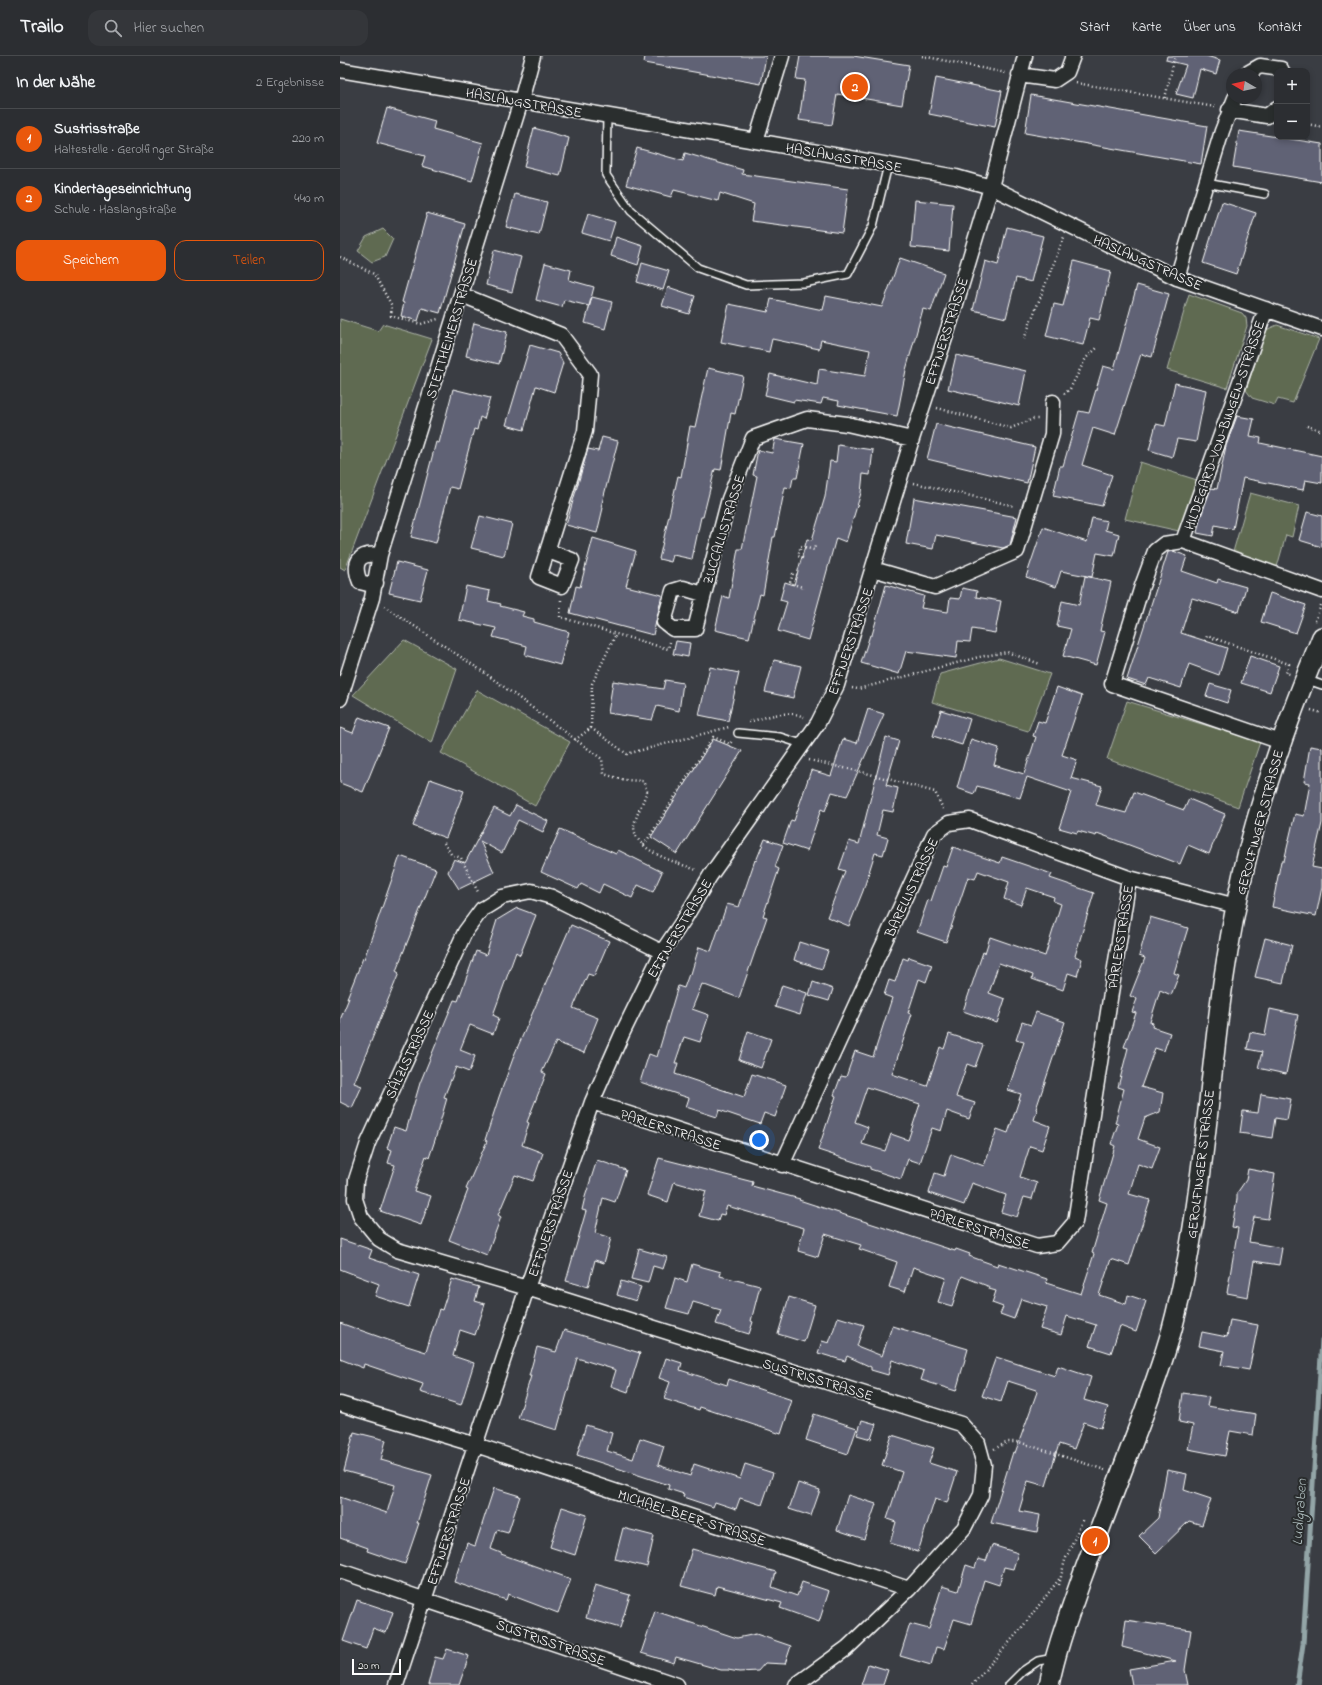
<!DOCTYPE html>
<html lang="de">
<meta charset="utf-8">
<style>
:root{--surface:#2c2e32;--page:#34363a;--text:#f1f3f6;--muted:#a6a8ac;--line:#484a4d;--accent:#ea580c}
body{margin:0;font-family:"Indie Flower",sans-serif;background:var(--page);color:var(--text)}
.controls{position:absolute;right:12px;top:12px;display:grid;overflow:hidden;border-radius:8px;box-shadow:0 2px 6px #0003}
.controls button{width:36px;height:36px;display:grid;place-items:center;padding:0;border:0;border-bottom:1px solid var(--line);background:var(--surface);color:var(--text);font:20px sans-serif}
.compass{position:absolute;left:886px;top:12px;width:36px;height:36px;border-radius:50%;background:var(--surface);box-shadow:0 2px 6px #0003;rotate:279deg}
.scale{position:absolute;left:12px;bottom:10px;width:49px;box-sizing:border-box;padding-left:4px;border:2px solid #fff;border-top:0;font-size:11px;line-height:14px;white-space:nowrap;color:#fff;-webkit-text-stroke:3px #2a2d2e;paint-order:stroke}
.you{position:absolute;left:419px;top:1084px;width:14px;height:14px;margin:-10px;border:3px solid #fff;border-radius:50%;background:#1a73e8;box-shadow:0 0 0 6px #1a73e833}
.badge{display:grid;place-items:center;width:26px;height:26px;border-radius:50%;background:var(--accent);color:#fff;font-size:13px;font-weight:700}
.pin{position:absolute;translate:-50% -50%;border:2px solid #fff;box-shadow:0 1px 4px #0006}
.list{margin:0;padding:0;list-style:none}
h2{display:flex;justify-content:space-between;align-items:center;height:52px;margin:0;padding:0 16px;font-size:17px}
h2 small{font-size:13px;font-weight:400;color:var(--muted)}
.list li{display:grid;grid-template-columns:26px 1fr auto;gap:12px;align-items:center;box-sizing:border-box;height:60px;padding:0 16px;border-top:1px solid var(--line)}
.list b{display:block;font-size:15px;white-space:nowrap}
.list p{margin:0;font-size:13px;white-space:nowrap;color:var(--muted)}
.list em{font-size:13px;font-style:normal;color:var(--muted)}
.actions{display:flex;gap:8px;padding:12px 16px}
.actions a{flex:1;padding:9px 0;border:1px solid var(--accent);border-radius:12px;text-align:center;font-size:14px;color:var(--accent)}
.actions .main{background:var(--accent);color:#fff}
.icon{flex:none;width:22px;height:22px;fill:none;stroke:currentColor;stroke-width:2;stroke-linecap:round;stroke-linejoin:round}
.map{position:relative;flex:none;width:982px;height:1629px;overflow:hidden}
header{display:flex;align-items:center;gap:24px;box-sizing:border-box;height:56px;padding:0 20px;background:var(--surface);border-bottom:1px solid var(--line)}
header strong{font-size:19px}
nav{display:flex;gap:22px;margin-inline-start:auto;font-size:14px}
.search{width:280px;height:36px;background:var(--page);display:flex;align-items:center;gap:10px;box-sizing:border-box;padding:0 14px;border-radius:12px;color:var(--muted);font-size:15px}
main{display:flex}
aside{flex:1;background:var(--surface)}
.map>svg:first-child{display:block}
.green{fill:#5e6a51;stroke:#aeb4a8}
.lines{fill:none;stroke-linecap:round;stroke-linejoin:round}
.stream{stroke:#93a5a7;stroke-width:5}
.building{fill:#606274;stroke:#fff;fill-rule:evenodd}
.lane-casing{stroke:#fff;stroke-width:10}
.street-casing{stroke:#fff;stroke-width:17}
.secondary-casing{stroke:#fff;stroke-width:22}
.path{stroke:#fff;stroke-width:2.5;stroke-dasharray:1 3;stroke-linecap:butt}
.lane{stroke:#2a2d2e;stroke-width:7}
.street{stroke:#2a2d2e;stroke-width:14}
.secondary{stroke:#2a2d2e;stroke-width:19}
.labels{text-anchor:middle;stroke-width:4;stroke-linejoin:round;paint-order:stroke}
.street-label{font-size:14px;fill:#fff;stroke:#2a2d2e}
.water-label{font-size:15px;font-style:italic;fill:#aebcbd;stroke:#2a2d2e}
</style>
<header>
<strong>Trailo</strong>
<div class="search"><svg class="icon" aria-label="search" viewBox="0 0 24 24"><circle cx="10" cy="10" r="6"/><path d="M15 15l6 6"/></svg>Hier suchen</div>
<nav><a>Start</a><a>Karte</a><a>Über uns</a><a>Kontakt</a></nav>
</header>
<main>
<aside>
<h2>In der Nähe<small>2 Ergebnisse</small></h2>
<ul class="list">
<li><span class="badge">1</span><div><b>Sustrisstraße</b><p>Haltestelle · Gerolfinger Straße</p></div><em>220 m</em></li>
<li><span class="badge">2</span><div><b>Kindertageseinrichtung</b><p>Schule · Haslangstraße</p></div><em>440 m</em></li>
</ul>
<div class="actions"><a class="main">Speichern</a><a>Teilen</a></div>
</aside>
<div class="map">
<svg width="982" height="1629" viewBox="0 0 982 1629">
<rect width="100%" height="100%" fill="#3a3d43"/>
<filter id="ink" filterUnits="userSpaceOnUse"><feTurbulence type="fractalNoise" baseFrequency=".025" numOctaves="2"/><feDisplacementMap in="SourceGraphic" scale="8" xChannelSelector="R" yChannelSelector="G"/><feConvolveMatrix kernelMatrix="1 2 1 2 8 2 1 2 1" color-interpolation-filters="sRGB"/></filter>
<g filter="url(#ink)">
<path class="green" d="M43 173 53 183 45 201 32 206 18 195 26 181Z
M849 238 902 257 906 262 907 270 887 332 827 314Z
M0 263 38 275 43 268 92 283 5 514 0 511Z
M937 269 979 283 953 347 938 343 935 349 912 342 906 334 926 274Z
M800 406 857 424 839 475 785 463Z
M910 437 959 450 952 481 946 479 937 511 893 496Z
M64 584 117 613 92 687 13 639Z
M659 602 710 618 688 675 592 646 600 618Z
M137 634 230 686 195 750 101 697Z
M787 645 920 686 898 751 767 703Z"/>
<g class="lines">
<path class="stream" d="M957 1629 963 1588 982 1284"/>
</g>
<path class="building" d="M305 0H426L421 28 304 7Z
M460 0H513L569 9 562 49 497 38 492 69 459 64 465 24 456 23Z
M827 0H866L880 4 876 18 860 13 853 42 836 38 846 9 826 4Z
M596 22 662 35 655 71 589 58Z
M691 39 867 70 861 108 685 77Z
M47 52 95 65 93 73 143 87 132 125 82 110 85 100 37 87Z
M194 72 229 82 220 120 184 111Z
M899 75 982 88V126L893 111Z
M297 92 343 105 345 97 403 114 402 118 508 133 502 177 411 165 414 148 380 137 378 145 334 134 331 141 286 129Z
M175 138 207 146 199 179 166 171Z
M575 144 613 148 609 195 571 191Z
M882 146 916 157 896 218 863 207Z
M87 157 125 168 100 257 82 252 78 265 61 260 64 247 62 246Z
M248 158 275 166 269 185 242 177Z
M667 171 703 180 691 226 676 222 666 262 633 254 645 205 658 209Z
M276 181 303 190 298 209 271 200Z
M154 194 181 201 172 236 146 229Z
M560 202 604 217 591 255 583 253 566 314 557 360 498 349 499 345 483 342 481 348 454 344V346L425 339 430 318 477 329 479 313 525 320 530 294 481 284 479 293 432 283 429 296 381 286 389 248 428 256 431 243 483 254 486 240 542 251Z
M734 205 771 215 759 264 750 262 743 289 706 280 714 248 723 250Z
M205 207 231 214 229 224 254 231 249 250 224 244 222 251 196 244Z
M302 207 329 215 323 234 297 226Z
M797 229 829 238 812 301 801 298 775 379 753 372 742 409 772 419 762 450 713 440 720 410H723L739 355 749 357 763 310 774 313Z
M328 231 355 240 349 258 322 250Z
M252 241 272 246 265 273 245 267Z
M134 267 167 276 159 308 126 300Z
M190 289 218 297 223 307 214 336 196 330 184 374 166 369Z
M616 299 686 315 679 350 608 333Z
M368 312 403 320 395 358 391 357 381 414 375 413 363 461H361L352 503 333 499 331 506 319 503 338 420 341 421 350 370 355 371Z
M835 327 866 334 856 386 837 383 832 401 809 394 816 368 825 370Z
M113 333 150 342 144 363 140 361 137 374 134 373 118 433 110 431 96 487 71 481 96 386 99 387Z
M897 360 914 363 910 380 921 382 920 387 982 400V427L965 424 963 434 903 422 893 473 875 469 873 480 857 477 860 463 871 432 877 433 886 390Z
M596 368 695 391 687 427 587 403Z
M262 381 278 385 261 451 263 452 257 477 226 469 248 393 258 395Z
M435 383 464 388 457 422H453L451 432 445 431 435 481H433L423 539 420 538 409 582 375 574 383 540 389 542 398 493H402L417 420 413 419 418 394 432 397Z
M498 389 533 394 530 419 523 418 521 437 506 486 496 482 468 584 438 575 447 546 440 544 445 526 454 529 467 483 472 484 485 441 490 405 496 406Z
M574 442 677 461 670 489 663 492 596 479 593 493 566 488Z
M967 456 982 460V491L959 484Z
M140 460 172 468 164 500 131 492Z
M752 462 767 465 765 474 779 478 774 500 757 497 752 521 721 515 716 531 686 521 703 471 747 486Z
M253 482 296 495 286 530 322 539 313 579 230 557 236 530 240 531Z
M833 495 847 500 842 515 877 527 878 523 906 531 899 556 852 542 841 577 887 592 879 619 849 608 841 632 809 622 806 629 787 623 828 496Z
M57 506 88 514 80 544 49 537Z
M745 520 771 526 760 575 765 576 756 609 723 600 731 573 717 570 722 545 739 549Z
M546 529 584 540 581 552 608 556 610 542 620 543 622 532 637 535 636 541 661 545 655 577 632 573 630 586 618 585 616 602 566 595 559 618 521 607 530 579H532Z
M126 530 150 535 148 545 161 548 160 550 184 556 182 560 194 563V566L229 576 220 609 185 599 187 590 153 581 156 572 119 564Z
M930 537 966 549 956 577 921 566Z
M336 585 350 587 348 601 333 598Z
M910 600 939 610 930 636 901 627Z
M434 604 461 610 453 642 425 636Z
M370 611 399 617 388 665 359 659Z
M325 624 343 627 339 655 317 650 312 664 268 657 273 625 323 633Z
M870 628 891 634 887 647 866 640Z
M717 631 742 640 722 699 737 704 731 722 762 730 756 749 786 757 794 736 844 754 849 743 885 758 869 798 848 789 840 808 757 777 756 780 738 775 737 777 719 772 731 736 687 721 680 742 637 730 634 738 617 732 631 683 659 692 654 709 684 718 696 681 693 680 698 665 705 667Z
M528 653 544 658 507 740 492 736 485 755 481 753 467 795 443 787 451 764 454 765 471 714 491 720 503 683 517 687Z
M601 654 630 663 622 689 593 680Z
M19 661 49 672 23 736 0 727V672L13 677Z
M546 681 559 685 546 729 558 732 553 756 543 754 537 779 548 782 543 799 535 797 523 835 509 870 487 861 505 815 499 813 509 785 519 788Z
M373 683 402 695 337 798 311 781Z
M970 690 982 692V767L972 811 982 813V831L976 860 932 851 941 805H944L955 758 964 760 970 727 964 726Z
M90 723 124 735 106 782 73 770Z
M176 749 208 765 203 776 178 764 162 797 140 785 154 816 119 833 108 816 114 803 125 807 154 752 170 760Z
M220 773 276 798 278 794 322 816 313 836 298 829 292 842 263 828 259 837 241 828 238 833 201 816Z
M425 783 443 789 435 811 439 813 423 860 427 861 399 942 362 928 352 953 369 959 360 986 344 981 335 1007H338L335 1018 404 1041 412 1018 446 1029 435 1061 424 1057 420 1068 379 1054 377 1061 346 1051 349 1042 300 1026 309 998 317 1001 338 930 344 932 349 918H351L359 891 371 895 387 848 399 851 415 804 416 805Z
M613 791 660 807 662 801 712 818 710 822 754 837 735 900 742 903 737 920 728 917 723 934 692 923 693 919 659 907 649 937 665 943 657 967 623 955 643 896 645 897 650 881 705 900 721 848 713 845 714 841 687 832 681 849 664 843 669 826 638 815 635 823 628 821 606 886 577 876 588 844 591 845 603 810 606 811Z
M60 800 96 813 56 915 59 917 14 1027 22 1030 12 1052 0 1046V964L9 942H7L23 902 24 903Z
M177 852 196 859 180 899 176 896 153 959 159 962 153 978 130 969 120 994 135 1000 129 1016 116 1011 104 1041 107 1042 95 1084 89 1102 86 1100 74 1135 91 1140 81 1169 40 1155 55 1109 48 1107 52 1094 47 1092 54 1071 66 1075 80 1027 114 944 118 945 136 895 146 899 157 864Z
M810 861 848 872 834 917 839 919 831 939 820 934 810 966 813 967 812 971 830 977 824 995 815 992 801 1031 823 1037 820 1056 805 1062 798 1083 820 1091 812 1113 798 1108 789 1138 810 1144 789 1209 771 1203 759 1239 786 1248 788 1239 806 1245 796 1276 780 1270 771 1297 749 1290 756 1269 727 1260 721 1279 700 1273 707 1251 681 1243 674 1263 660 1258 663 1251 652 1247 656 1235 649 1233 650 1231 622 1220 612 1250 598 1246 606 1222 573 1211 565 1236 549 1231 557 1206 519 1193 521 1189 485 1178 478 1201 458 1195 464 1172 387 1150 384 1159 380 1158 378 1165 359 1160 366 1135 334 1126 328 1146 307 1139 319 1102 413 1126 412 1130 460 1143 459 1144 615 1195 616 1193 630 1198 629 1200 657 1210 658 1207 707 1223 706 1227 741 1238 754 1198 752 1197 767 1147 759 1144 775 1090 771 1088 778 1068 775 1067 784 1033 778 1031 788 992 784 991 796 957 792 956 797 943 790 940 805 902 799 900Z
M231 869 269 885 254 920 248 918 233 952 258 962 244 997 216 986 202 1016 206 1018 187 1066 189 1067 182 1089 203 1097 193 1125 175 1119 158 1159 161 1161 147 1199 109 1184 128 1134 126 1133 147 1085 145 1084 159 1041 175 997Z
M925 882 952 889 943 927 915 921Z
M459 886 488 895 482 913 454 904Z
M569 901 592 909 586 926 579 923 568 957 572 958 552 1018 587 1030 600 991 604 993 609 978 643 989 635 1011 627 1008 616 1041 635 1047 629 1063 607 1055 601 1075 592 1072 580 1107 568 1103 561 1123 530 1113V1111L478 1094 496 1040 494 1039 501 1020 506 1021 515 995 533 1001 552 942 544 939 549 924 555 926 563 902 568 904ZM527 1031 580 1048 568 1084 551 1078 545 1095 522 1088 528 1071 515 1066Z
M473 926 493 933 489 945 469 939Z
M442 929 467 937 460 959 435 951Z
M930 953 958 959 946 1018 918 1012 922 996 907 993 910 976 925 979Z
M696 956 725 966 696 1053 697 1054 694 1064 710 1070 702 1094 690 1090 680 1121 697 1127 692 1143 684 1141 677 1161 661 1156 666 1139 632 1127 624 1149 589 1137 595 1117 604 1120 611 1098 644 1110 657 1073 668 1077 681 1038 668 1034 684 986 676 984 682 966 691 969Z
M408 975 431 983 421 1012 399 1004Z
M921 1038 951 1043 947 1064 935 1062 932 1082 900 1077 903 1055 918 1057Z
M257 1104 286 1114 275 1146 263 1142 255 1177 271 1182 264 1207 255 1204 248 1231 226 1225 246 1155 242 1154 245 1141Z
M908 1113 935 1118 928 1163 914 1161 909 1186 942 1192 939 1209 914 1205 908 1241 887 1237 898 1172 892 1171 897 1143V1137L906 1124Z
M0 1183 32 1194 29 1202 79 1219 69 1251 35 1240 39 1228 0 1213Z
M299 1193 327 1201 323 1213 313 1210 308 1227 291 1223Z
M352 1208 381 1216 380 1220 420 1230 411 1265 413 1266 409 1278 376 1268 381 1254 353 1246 349 1258 326 1252 335 1222 347 1226Z
M112 1223 139 1231 135 1245 145 1248 135 1279 120 1274 113 1300 134 1307 121 1349 80 1336 83 1328 24 1308 23 1312 0 1303V1267L51 1285 86 1296 99 1253 102 1254Z
M281 1225 301 1231 296 1245 277 1239Z
M449 1241 475 1249 464 1286 438 1278Z
M498 1261 524 1269 517 1290 542 1300 552 1270 628 1293 616 1335 581 1324 584 1315 552 1304 548 1319 531 1314V1311L507 1300 505 1305 478 1297 482 1285 489 1287Z
M890 1264 918 1269 909 1314 881 1309 884 1295 859 1290 862 1276 887 1281Z
M224 1274 300 1297 288 1336 271 1330 276 1314 237 1302 217 1374 178 1362 191 1320H189L197 1291 216 1296Z
M656 1301 715 1320 718 1310 751 1321 744 1344 768 1351 761 1372 744 1366 734 1393 719 1388 706 1430 688 1425 679 1455 700 1459 697 1476 651 1467 673 1396 675 1397 697 1336 696 1334 668 1325 661 1346 642 1340Z
M326 1302 342 1307 340 1314 387 1329 389 1323 452 1344 441 1378 360 1351 359 1354 324 1343 330 1326 319 1322Z
M843 1337 869 1341 867 1350 916 1358 913 1379 890 1375 885 1400 848 1393 853 1369 839 1366Z
M474 1358 517 1372 508 1398 466 1384Z
M522 1364 536 1368 531 1383 517 1379Z
M246 1369 272 1377 267 1395 293 1403 300 1382 324 1390 318 1409 350 1420 354 1408 400 1423 405 1408 433 1417 422 1449 400 1442 396 1453 375 1446 373 1451 343 1441 344 1438 328 1433 329 1429 237 1399Z
M14 1376 46 1384 41 1404 92 1419 77 1467H79L65 1508 27 1495 28 1492 0 1482V1441L47 1457 55 1429 4 1415Z
M552 1379 594 1392 589 1407 617 1416 607 1447 595 1443 578 1496 550 1487 556 1466 547 1463 562 1416 542 1409Z
M827 1414 847 1418 844 1434 871 1443 862 1469 849 1465 816 1497 799 1480 818 1462Z
M458 1427 480 1434 471 1460 449 1453Z
M154 1432 180 1440 168 1477 157 1474 151 1493 161 1497V1498L231 1523 218 1557 168 1538 166 1544 114 1526 127 1487 135 1490Z
M508 1439 536 1448 524 1483 497 1474Z
M222 1451 247 1459 235 1499 210 1491Z
M283 1472 314 1480 307 1511 275 1503Z
M652 1489 678 1497 673 1513 664 1511 659 1529 644 1524 631 1568 614 1563 604 1593 596 1591 591 1609 560 1600 570 1568 589 1573 602 1530 618 1535 626 1509 635 1512 638 1503 646 1505Z
M352 1493 436 1516 432 1531 457 1540 462 1526 489 1535 479 1566 440 1552 442 1547 377 1530 375 1539 341 1530Z
M255 1529 290 1539 280 1572 246 1562Z
M17 1544 53 1556 46 1577 33 1572 26 1593 3 1585Z
M315 1555 397 1582 416 1578 451 1590 445 1608 425 1607 418 1615 399 1616 388 1614H381L336 1601 334 1607 301 1597Z
M786 1564 851 1574 845 1614 848 1629H792L789 1613 836 1605 782 1591Z
M107 1593 129 1600 119 1629H88L95 1601 103 1603Z
M528 1608 548 1614 543 1629H521Z"/>
<g class="lines">
<defs>
<path id="lane" d="M267 60 266 119 291 155 358 212 406 229 464 227 508 218 533 170 548 109
M866 127 925 138
M965 623 982 629
M398 677 440 681 462 688
M669 1629 683 1615 698 1605 714 1602"/>
<path id="street" d="M0 14 416 85 616 121 651 131 837 222 982 273
M906 18 920 10 941 13 942 15
M679 19 715 24 727 16 733 0
M889 54 927 60 937 52
M416 85 442 0
M837 222 882 75 895 42
M122 239 221 279 250 318 245 375 199 521 222 530 232 504 208 495
M843 485 926 253
M533 513 595 531 677 495 712 378 713 346
M36 527 28 528 20 526C12 506 19 496 40 499
M363 538 343 532 333 535 324 566 333 573H355L389 443 413 382 467 363 507 368 572 383
M0 643 32 542 40 499 181 45 193 0
M941 686 772 628 802 530 815 495 824 488 843 485 982 535
M322 896 212 841 191 835 162 841 146 851 142 853 125 876 28 1087 16 1124 15 1143 21 1161 39 1183 57 1194 187 1232 621 1368 638 1387 644 1409 641 1439 624 1472 569 1533 507 1592 456 1629
M252 1046 697 1190 717 1187 735 1166 789 822
M442 1109 594 778 609 767 630 764 789 822 896 850
M0 1348 136 1389 569 1533
M0 1515 337 1629
M56 1629 187 1232 252 1046 282 978 322 896 345 862 370 820 478 667 497 629 572 383 612 261 651 131 685 0"/>
<path id="secondary" d="M709 1629C716 1593 729 1559 741 1524 757 1480 774 1436 791 1391 806 1352 821 1313 832 1273 862 1160 867 1042 883 927 891 873 901 818 916 766 934 703 957 641 982 581"/>
</defs>
<use href="#lane" class="lane-casing"/>
<use href="#street" class="street-casing"/>
<use href="#secondary" class="secondary-casing"/>
<path class="path" d="M582 0 666 17
M736 27 875 51
M825 42 835 0
M967 68 982 71
M0 201 34 218 52 250 51 260 81 268 98 263
M684 283 724 181
M724 338 730 333 746 302 757 292
M597 352 671 372 693 363H699
M967 370 982 375
M574 427 675 450
M463 502 458 500 461 490 474 494 475 490
M457 519 453 518 450 527 462 531V533
M221 544 220 561 276 578
M44 550 145 617 262 703 264 718 284 724 303 725 307 735C305 742 294 764 294 770 294 796 337 806 356 814
M975 565 981 549
M865 585 867 580 949 608 946 617 950 618
M512 632 518 633 639 601 667 596 700 608
M971 654 982 657
M409 666C427 661 447 653 464 661
M251 672 287 698 389 671
M251 672 252 628 276 578 328 593 330 586
M235 684 251 672
M469 704 526 717 595 736 603 753
M104 787 111 798 121 802 139 838
M304 789 373 681 390 688 392 685
M654 1393 668 1386H679L765 1414
M719 1529 725 1504 743 1463
M632 1629 680 1574 720 1522"/>
<use href="#lane" class="lane"/>
<use href="#street" class="street"/>
<use href="#secondary" class="secondary"/>
</g>
</g>
<g class="labels">
<g class="street-label">
<text transform="translate(184 46) rotate(10)" y="5">HASLANGSTRASSE</text>
<text transform="translate(504 101) rotate(10)" y="5">HASLANGSTRASSE</text>
<text transform="translate(808 206) rotate(24)" y="5">HASLANGSTRASSE</text>
<text transform="translate(111 272) rotate(-73)" y="5">STETTHEIMERSTRASSE</text>
<text transform="translate(606 275) rotate(-72)" y="5">EFFNERSTRASSE</text>
<text transform="translate(884 369) rotate(-71)" y="5">HILDEGARD-VON-BINGEN-STRASSE</text>
<text transform="translate(383 473) rotate(-73)" y="5">ZUCCALLISTRASSE</text>
<text transform="translate(510 585) rotate(-71)" y="5">EFFNERSTRASSE</text>
<text transform="translate(919 766) rotate(-75)" y="5">GEROLFINGER STRASSE</text>
<text transform="translate(571 831) rotate(-65)" y="5">BARELLISTRASSE</text>
<text transform="translate(339 872) rotate(-59)" y="5">EFFNERSTRASSE</text>
<text transform="translate(780 881) rotate(-81)" y="5">PARLERSTRASSE</text>
<text transform="translate(69 998) rotate(-65)" y="5">SÄLZLSTRASSE</text>
<text transform="translate(331 1073) rotate(18)" y="5">PARLERSTRASSE</text>
<text transform="translate(860 1108) rotate(-83)" y="5">GEROLFINGER STRASSE</text>
<text transform="translate(210 1167) rotate(-71)" y="5">EFFNERSTRASSE</text>
<text transform="translate(640 1172) rotate(18)" y="5">PARLERSTRASSE</text>
<text transform="translate(478 1323) rotate(17)" y="5">SUSTRISSTRASSE</text>
<text transform="translate(352 1461) rotate(18)" y="5">MICHAEL-BEER-STRASSE</text>
<text transform="translate(108 1475) rotate(-72)" y="5">EFFNERSTRASSE</text>
<text transform="translate(211 1586) rotate(19)" y="5">SUSTRISSTRASSE</text>
</g>
<g class="water-label">
<text transform="translate(959 1456) rotate(-86)" y="5">Ludlgraben</text>
</g>
</g>
</svg>
<div class="controls">
<button>+</button>
<button>−</button>
</div>
<svg class="compass" viewBox="-18 -18 36 36"><path d="M0-13l5 13h-10z" fill="#e53935"/><path d="M0 13l5-13h-10z" fill="#a6a8ac"/></svg>
<div class="scale">20 m</div>
<div class="you"></div>
<div class="pin badge" style="left:755px;top:1485px">1</div>
<div class="pin badge" style="left:515px;top:31px">2</div>
</div>
</main>
